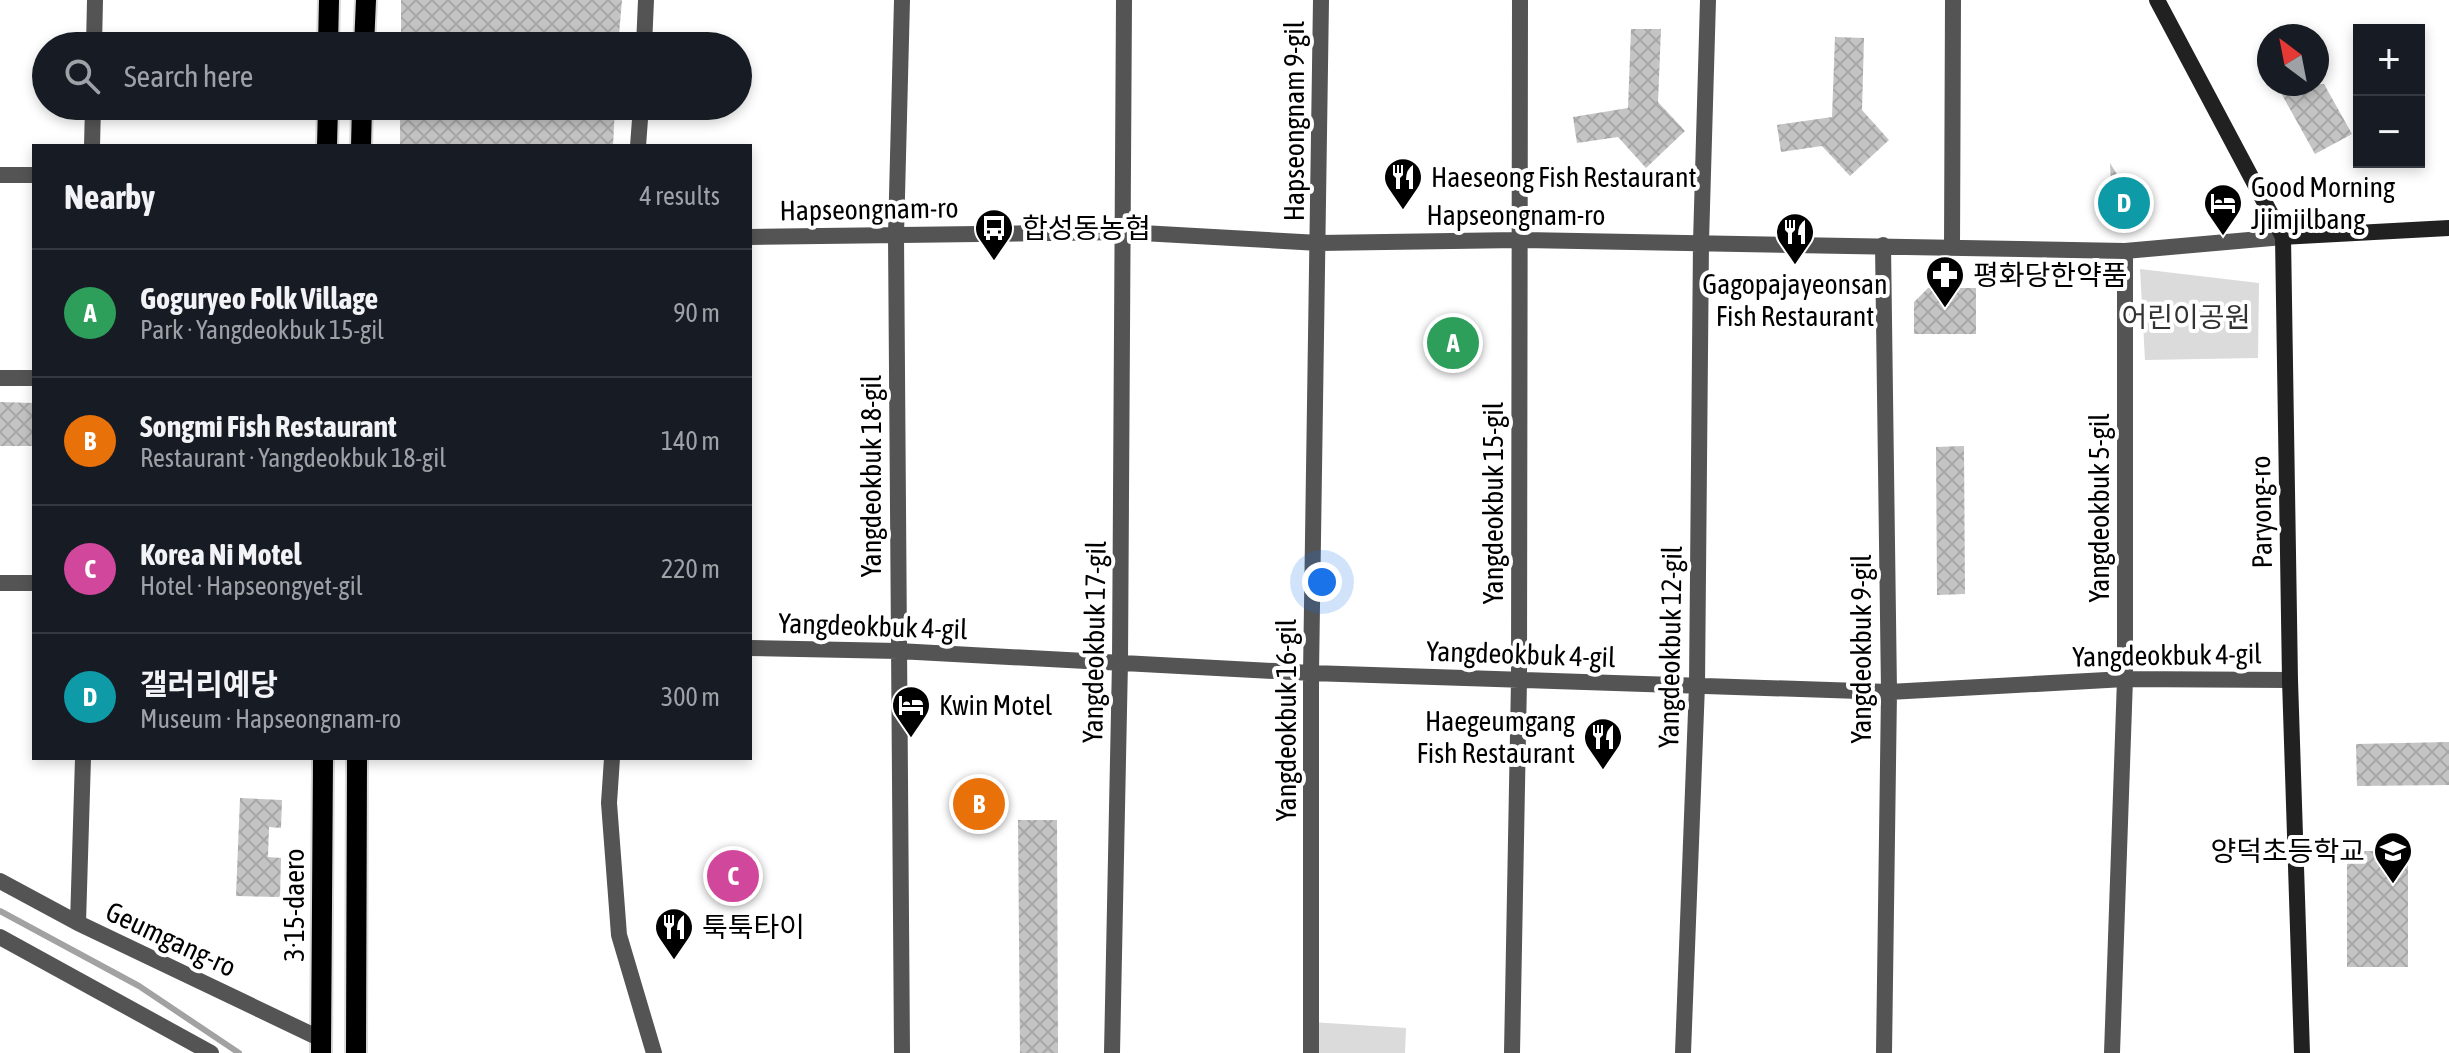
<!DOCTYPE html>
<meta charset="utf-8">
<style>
:root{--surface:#171b24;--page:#242831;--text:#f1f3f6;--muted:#9ea1a6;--line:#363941;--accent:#2563eb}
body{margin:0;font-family:"Asap Condensed","Noto Sans KR",sans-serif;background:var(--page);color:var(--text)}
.controls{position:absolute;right:24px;top:24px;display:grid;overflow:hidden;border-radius:0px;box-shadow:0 4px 12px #0003}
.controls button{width:72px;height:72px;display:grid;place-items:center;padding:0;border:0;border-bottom:2px solid var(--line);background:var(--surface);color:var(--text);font:40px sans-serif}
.compass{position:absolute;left:2257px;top:24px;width:72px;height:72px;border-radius:50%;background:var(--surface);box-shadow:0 4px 12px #0003;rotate:328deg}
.you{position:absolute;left:1322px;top:582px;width:28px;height:28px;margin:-20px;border:6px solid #fff;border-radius:50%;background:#1a73e8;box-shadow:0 0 0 12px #1a73e833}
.badge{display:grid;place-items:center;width:52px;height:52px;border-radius:50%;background:var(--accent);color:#fff;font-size:26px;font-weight:700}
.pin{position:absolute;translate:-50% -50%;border:4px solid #fff;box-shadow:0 2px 8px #0006}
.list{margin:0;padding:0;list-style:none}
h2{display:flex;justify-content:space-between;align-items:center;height:104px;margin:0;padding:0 32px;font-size:34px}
h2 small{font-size:26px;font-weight:400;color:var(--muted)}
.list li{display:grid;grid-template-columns:52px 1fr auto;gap:24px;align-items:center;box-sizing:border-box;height:128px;padding:0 32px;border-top:2px solid var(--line)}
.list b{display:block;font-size:30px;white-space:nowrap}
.list p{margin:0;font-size:26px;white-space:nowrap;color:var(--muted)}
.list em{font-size:26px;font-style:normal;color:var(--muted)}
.icon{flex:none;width:44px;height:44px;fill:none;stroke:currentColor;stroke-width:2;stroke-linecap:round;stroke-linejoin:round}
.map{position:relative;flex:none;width:2449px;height:1053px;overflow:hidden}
.search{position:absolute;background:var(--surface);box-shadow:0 4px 12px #0003;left:32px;top:32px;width:720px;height:88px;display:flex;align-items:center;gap:20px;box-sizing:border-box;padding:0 28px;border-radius:44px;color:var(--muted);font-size:30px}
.panel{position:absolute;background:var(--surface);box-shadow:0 4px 12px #0003;left:32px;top:144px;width:720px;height:616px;border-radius:0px}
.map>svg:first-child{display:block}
.green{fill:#dbdbdb}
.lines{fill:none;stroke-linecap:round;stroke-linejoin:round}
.stream{stroke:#a2a2a2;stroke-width:6}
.building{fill:url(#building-cross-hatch)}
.primary-casing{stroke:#dbdbdb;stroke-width:24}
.street{stroke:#545454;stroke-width:16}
.secondary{stroke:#212121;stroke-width:16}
.primary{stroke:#000;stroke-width:20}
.labels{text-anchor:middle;stroke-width:8;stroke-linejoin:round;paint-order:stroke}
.street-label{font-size:28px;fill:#000;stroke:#fff}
.poi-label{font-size:28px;fill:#000;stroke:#fff;text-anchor:start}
.park-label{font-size:28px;fill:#323232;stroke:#fff}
</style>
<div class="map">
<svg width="2449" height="1053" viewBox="0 0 2449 1053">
<defs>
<pattern id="building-cross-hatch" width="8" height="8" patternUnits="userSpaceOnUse" patternTransform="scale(2)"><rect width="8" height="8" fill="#c4c4c4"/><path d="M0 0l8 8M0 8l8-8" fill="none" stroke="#a7a7a7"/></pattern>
</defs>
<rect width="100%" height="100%" fill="#fff"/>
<path class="green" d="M2140 269 2259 283 2258 358 2145 360Z
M1311 1022 1406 1028 1405 1053H1311Z"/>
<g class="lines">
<path class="stream" d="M0 911 139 986 239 1053"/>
</g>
<path class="building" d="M401 0H622L618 46H401Z
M1631 29H1661L1658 102 1685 131 1646 168 1618 137 1577 143 1573 117 1628 108Z
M1835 37 1864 38 1862 110 1889 140 1850 176 1822 146 1781 152 1777 125 1832 117Z
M2276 84H2324L2352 134 2315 154Z
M400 106H615L613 146H400Z
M2110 163 2139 210V220L2113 221Z
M1928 288H1976V334H1914V302Z
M0 402 34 403V446H0Z
M1964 446 1965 594 1937 595 1936 447Z
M2449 742V785L2357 786 2356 744Z
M240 798 282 800 281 828 269 827 268 857 281 858 280 897 236 896Z
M1018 820H1057L1058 1053H1020Z
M2347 851H2408V967H2347Z"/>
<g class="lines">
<defs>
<path id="primary" d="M328 46 329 0
M364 46 366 0
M327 146 328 106
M361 146 362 106
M321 1053 323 758
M356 1053 357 758"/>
</defs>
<use href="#primary" class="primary-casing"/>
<path class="street" d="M902 0 896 235 902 1053
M94 46 95 0
M644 46 646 0
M92 146 93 106
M638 146 641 106
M0 175H34
M750 237 1124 232 1319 243 1518 240 2125 251 2283 237
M1883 245 1889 692 1884 1053
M1952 247 1953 0
M0 378H34
M0 583H34
M750 648 898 651 1311 673 1889 692 2125 679 2290 680
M612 758 609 803 619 935 654 1053
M0 881 78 923 321 1039
M78 923 83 758
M0 937 211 1053
M1112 1053 1120 662 1124 0
M1311 1053V673L1321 0
M1512 1053 1519 680 1520 0
M1683 1053 1697 685 1701 242 1708 0
M2112 1053 2125 679V251"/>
<path class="secondary" d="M2157 0 2283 237 2290 680 2302 1053
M2283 237 2449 228"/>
<use href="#primary" class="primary"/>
</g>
<defs>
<symbol id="restaurant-pin" viewBox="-11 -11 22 30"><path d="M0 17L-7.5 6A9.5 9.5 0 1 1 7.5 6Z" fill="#000" stroke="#fff"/><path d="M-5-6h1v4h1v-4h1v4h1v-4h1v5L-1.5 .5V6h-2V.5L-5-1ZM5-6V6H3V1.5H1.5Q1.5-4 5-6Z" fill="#fff"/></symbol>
<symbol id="hotel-pin" viewBox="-11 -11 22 30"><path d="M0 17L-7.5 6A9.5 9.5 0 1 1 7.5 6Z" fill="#000" stroke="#fff"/><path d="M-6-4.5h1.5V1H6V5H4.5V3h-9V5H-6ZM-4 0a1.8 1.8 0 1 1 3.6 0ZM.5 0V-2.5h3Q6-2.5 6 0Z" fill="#fff"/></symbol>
<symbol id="bus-pin" viewBox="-11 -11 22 30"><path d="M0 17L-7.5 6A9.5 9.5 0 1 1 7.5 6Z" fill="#000" stroke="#fff"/><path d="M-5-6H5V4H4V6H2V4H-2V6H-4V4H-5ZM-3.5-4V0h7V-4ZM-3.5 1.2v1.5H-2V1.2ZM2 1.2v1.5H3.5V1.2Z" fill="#fff"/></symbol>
<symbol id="pharmacy-pin" viewBox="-11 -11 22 30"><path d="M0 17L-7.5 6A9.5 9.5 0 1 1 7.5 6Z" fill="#000" stroke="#fff"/><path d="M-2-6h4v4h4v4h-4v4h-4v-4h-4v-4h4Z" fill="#fff"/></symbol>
<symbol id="school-pin" viewBox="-11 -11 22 30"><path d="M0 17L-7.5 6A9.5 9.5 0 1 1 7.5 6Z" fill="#000" stroke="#fff"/><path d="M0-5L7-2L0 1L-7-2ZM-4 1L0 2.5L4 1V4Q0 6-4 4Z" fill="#fff"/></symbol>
</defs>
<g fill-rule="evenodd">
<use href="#restaurant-pin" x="1381" y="155" width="44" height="60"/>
<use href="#hotel-pin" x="2201" y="181" width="44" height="60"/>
<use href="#bus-pin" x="972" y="206" width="44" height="60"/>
<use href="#restaurant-pin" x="1773" y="210" width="44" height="60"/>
<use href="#pharmacy-pin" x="1923" y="253" width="44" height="60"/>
<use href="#hotel-pin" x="889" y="683" width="44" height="60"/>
<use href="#restaurant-pin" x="1581" y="715" width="44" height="60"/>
<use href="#school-pin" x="2371" y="829" width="44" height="60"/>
<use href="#restaurant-pin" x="652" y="905" width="44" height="60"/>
</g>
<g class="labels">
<g class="street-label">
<text transform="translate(1294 121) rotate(-90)" y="10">Hapseongnam 9-gil</text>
<text transform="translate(869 209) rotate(-1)" y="10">Hapseongnam-ro</text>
<text x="1516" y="225">Hapseongnam-ro</text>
<text transform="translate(871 476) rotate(-90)" y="10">Yangdeokbuk 18-gil</text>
<text transform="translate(1493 503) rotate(-90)" y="10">Yangdeokbuk 15-gil</text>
<text transform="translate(2099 508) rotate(-90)" y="10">Yangdeokbuk 5-gil</text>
<text transform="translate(2261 512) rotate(-91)" y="10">Paryong-ro</text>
<text transform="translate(873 626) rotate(2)" y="10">Yangdeokbuk 4-gil</text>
<text transform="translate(1094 642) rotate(-89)" y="10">Yangdeokbuk 17-gil</text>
<text transform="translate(1670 647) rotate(-89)" y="10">Yangdeokbuk 12-gil</text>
<text transform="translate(1861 649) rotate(-90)" y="10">Yangdeokbuk 9-gil</text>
<text transform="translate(1521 654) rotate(2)" y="10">Yangdeokbuk 4-gil</text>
<text transform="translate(2167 655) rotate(-1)" y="10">Yangdeokbuk 4-gil</text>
<text transform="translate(1286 720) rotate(-90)" y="10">Yangdeokbuk 16-gil</text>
<text transform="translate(294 905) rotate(-90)" y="10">3·15-daero</text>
<text transform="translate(171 939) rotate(25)" y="10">Geumgang-ro</text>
</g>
<g class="poi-label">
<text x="1431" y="187">Haeseong Fish Restaurant</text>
<text x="2251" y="197">Good Morning<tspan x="2251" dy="32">Jjimjilbang</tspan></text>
<text x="1022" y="238">합성동농협</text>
<text x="1973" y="285">평화당한약품</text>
<text x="1795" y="294" text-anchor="middle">Gagopajayeonsan<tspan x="1795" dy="32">Fish Restaurant</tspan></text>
<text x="939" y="715">Kwin Motel</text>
<text x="1575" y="731" text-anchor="end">Haegeumgang<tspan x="1575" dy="32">Fish Restaurant</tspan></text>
<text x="2365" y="861" text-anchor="end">양덕초등학교</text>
<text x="702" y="937">툭툭타이</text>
</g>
<g class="park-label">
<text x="2186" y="327">어린이공원</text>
</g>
</g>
</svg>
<div class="controls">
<button>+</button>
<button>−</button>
</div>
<svg class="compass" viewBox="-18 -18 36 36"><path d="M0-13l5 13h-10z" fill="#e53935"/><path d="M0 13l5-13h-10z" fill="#9ea1a6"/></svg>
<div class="you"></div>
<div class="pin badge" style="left:1453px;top:343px;background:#2e9e5b">A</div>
<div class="pin badge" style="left:979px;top:804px;background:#e8710a">B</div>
<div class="pin badge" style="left:733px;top:876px;background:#d1479c">C</div>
<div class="pin badge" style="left:2124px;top:203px;background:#0f9aa8">D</div>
<div class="search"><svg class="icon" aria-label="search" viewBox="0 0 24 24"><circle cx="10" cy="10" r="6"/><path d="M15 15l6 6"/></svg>Search here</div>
<section class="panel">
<h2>Nearby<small>4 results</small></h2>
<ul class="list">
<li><span class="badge" style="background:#2e9e5b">A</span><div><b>Goguryeo Folk Village</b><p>Park · Yangdeokbuk 15-gil</p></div><em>90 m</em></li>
<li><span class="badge" style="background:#e8710a">B</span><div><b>Songmi Fish Restaurant</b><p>Restaurant · Yangdeokbuk 18-gil</p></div><em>140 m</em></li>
<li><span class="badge" style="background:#d1479c">C</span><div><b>Korea Ni Motel</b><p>Hotel · Hapseongyet-gil</p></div><em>220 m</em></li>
<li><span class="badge" style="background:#0f9aa8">D</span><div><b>갤러리예당</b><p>Museum · Hapseongnam-ro</p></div><em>300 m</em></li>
</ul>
</section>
</div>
